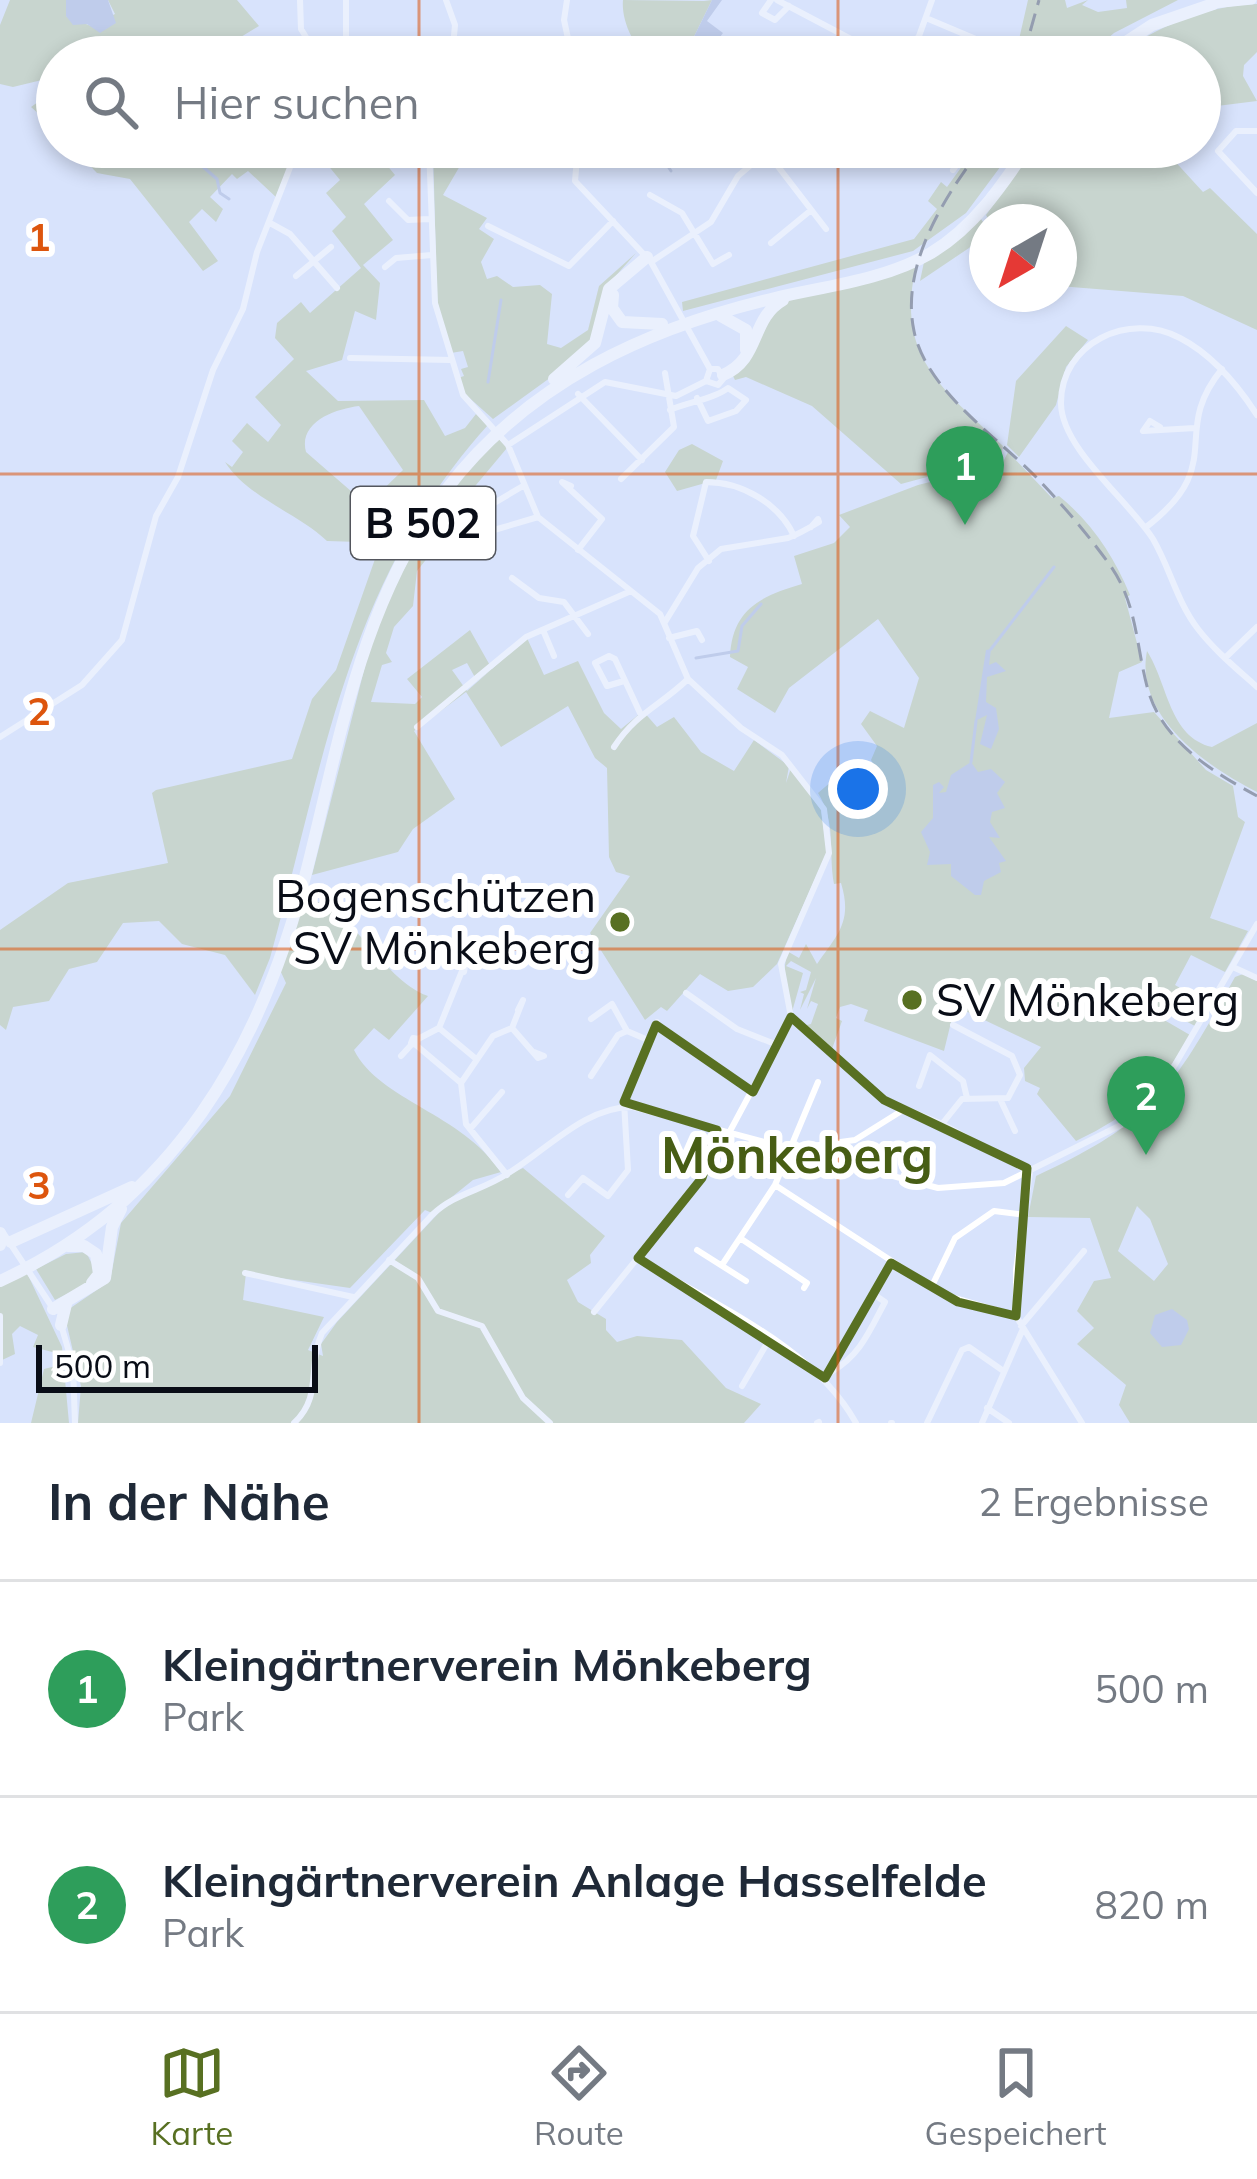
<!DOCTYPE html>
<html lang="de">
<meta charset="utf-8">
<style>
:root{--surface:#fff;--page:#f6f6f7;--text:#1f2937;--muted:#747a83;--line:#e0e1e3;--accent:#587022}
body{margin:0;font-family:Mulish,sans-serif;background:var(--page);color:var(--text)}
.compass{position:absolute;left:969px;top:204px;width:108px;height:108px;border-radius:50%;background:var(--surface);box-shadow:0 6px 18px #0003;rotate:219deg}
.scale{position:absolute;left:36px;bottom:30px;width:282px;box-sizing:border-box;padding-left:12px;border:6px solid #090d17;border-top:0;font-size:33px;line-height:42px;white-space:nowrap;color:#090d17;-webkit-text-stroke:9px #fff;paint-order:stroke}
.you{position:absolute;left:858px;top:789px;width:42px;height:42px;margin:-30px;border:9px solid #fff;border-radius:50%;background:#1a73e8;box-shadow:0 0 0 18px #1a73e833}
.badge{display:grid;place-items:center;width:78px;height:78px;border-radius:50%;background:var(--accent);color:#fff;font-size:39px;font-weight:700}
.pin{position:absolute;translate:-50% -99px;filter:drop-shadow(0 3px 6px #0008)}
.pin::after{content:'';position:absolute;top:63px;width:42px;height:36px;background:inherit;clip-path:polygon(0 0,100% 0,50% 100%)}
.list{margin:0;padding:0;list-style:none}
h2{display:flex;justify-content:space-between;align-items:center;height:156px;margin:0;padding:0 48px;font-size:51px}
h2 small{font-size:39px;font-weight:400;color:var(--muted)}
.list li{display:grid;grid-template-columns:78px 1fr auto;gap:36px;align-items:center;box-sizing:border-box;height:216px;padding:0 48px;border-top:3px solid var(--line)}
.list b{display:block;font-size:45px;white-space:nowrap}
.list p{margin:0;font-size:39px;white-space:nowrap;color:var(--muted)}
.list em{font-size:39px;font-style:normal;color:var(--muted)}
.icon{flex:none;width:66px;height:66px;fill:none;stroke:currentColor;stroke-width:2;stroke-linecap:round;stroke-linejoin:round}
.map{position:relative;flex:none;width:1257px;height:1423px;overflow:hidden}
.search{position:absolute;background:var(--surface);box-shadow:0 6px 18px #0003;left:36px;right:36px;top:36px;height:132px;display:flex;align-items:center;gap:30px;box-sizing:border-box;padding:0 42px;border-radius:66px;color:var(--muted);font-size:45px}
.sheet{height:588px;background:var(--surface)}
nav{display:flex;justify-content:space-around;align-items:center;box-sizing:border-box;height:168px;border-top:3px solid var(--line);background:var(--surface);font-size:33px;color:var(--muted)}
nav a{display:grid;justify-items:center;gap:6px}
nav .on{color:var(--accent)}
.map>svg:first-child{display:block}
.green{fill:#b3c39a;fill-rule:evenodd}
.water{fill:#a0b0d7}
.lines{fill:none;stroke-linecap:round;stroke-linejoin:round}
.stream{stroke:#a0b0d7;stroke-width:3}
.minor{stroke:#fff;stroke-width:6}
.major{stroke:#fff;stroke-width:9}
.highway{stroke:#fff;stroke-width:12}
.rail{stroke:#414755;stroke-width:3;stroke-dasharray:18 9;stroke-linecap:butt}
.marked{fill:none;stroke:#587022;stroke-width:9;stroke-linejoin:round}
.grid{fill:none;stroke:#dd550d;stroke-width:3;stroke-opacity:0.55}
.poi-dot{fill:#587022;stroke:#fff;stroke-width:4.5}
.labels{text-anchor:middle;stroke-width:12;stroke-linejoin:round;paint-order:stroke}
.shield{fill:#fff;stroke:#53565d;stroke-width:3}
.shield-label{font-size:42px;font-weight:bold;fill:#090d17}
.poi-label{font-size:45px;fill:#090d17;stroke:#fff;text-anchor:end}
.quarter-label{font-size:51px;font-weight:bold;fill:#475d14;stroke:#fff}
.grid-label{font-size:39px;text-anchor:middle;font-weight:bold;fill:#dd550d;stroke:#fff;stroke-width:12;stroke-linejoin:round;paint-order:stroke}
</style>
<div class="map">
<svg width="1257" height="1423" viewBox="0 0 1257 1423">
<rect width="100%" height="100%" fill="#d8e3fc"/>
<path class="green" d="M10 0H66V16L91 26 115 14 108 0H237L259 26 208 57H57L56 140 51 125 31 107 52 92 46 79 13 87 0 84V25Z
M623 0 704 1 712 0 684 57C672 54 668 60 655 57 633 52 621 18 623 0Z
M1028 0H1065L1067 8 1088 0 1082 5 1098 12 1127 8 1126 0H1178L1114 33 1086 57H1015Z
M1257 4V52L1244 65 1243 76 1257 101 1217 106 1200 124V57H1113C1159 27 1201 6 1257 4Z
M72 147H280L292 156 278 199 248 171 237 179 232 174 210 197 223 209 216 222 202 209 189 222 218 261 203 271 130 179 97 173Z
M313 147H372L395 175 364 204 393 240 363 265 380 283 376 320 355 311 342 360 306 371 338 401 424 400 445 436 465 428 476 414 488 425C347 581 324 763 270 958L255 995 225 955 182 944 159 921 123 923 97 962 69 969 49 1001 13 1007 6 1030 0 1025V930L68 883 168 863 152 793 156 790 292 759 312 699 336 670 375 559 359 542 327 541C298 513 248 498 225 462L232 467 243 452 232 441 247 423 268 442 281 425 255 397 294 359 275 338 277 323 301 302 310 313 361 268 332 231 346 217 326 193 340 180ZM359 406 403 470 367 505 306 452C298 422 335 409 359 406Z
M433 147H471L443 195 487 218 479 229 494 239 481 262 487 279 497 276 513 287 540 285 552 294 547 344 561 348 588 330 599 286 636 253 613 279 600 325 583 354 493 419 465 394 458 378 464 376 461 369 468 367 463 351 451 353 437 301Z
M976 147H1015L966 213 913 251 683 311 682 302 914 239 937 209 928 201 941 182 947 187Z
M1035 147H1178L1170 156 1203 192 1210 188 1257 234V330L1183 296 1059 286V222H990L986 215Z
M981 219 987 228 969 248 920 281 924 262Z
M916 266C895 358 943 388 1003 446L1001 457 901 484 812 406 746 377 735 380 731 372 773 309 792 299Z
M1066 326 1088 340 1066 367 1056 405 1019 457 1007 445 1016 381Z
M498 437 507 448 440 528 450 542 432 552 417 571 413 606 394 627 386 653 392 662 382 665 371 702 415 704 422 697 407 679 470 630 492 669 477 681 467 663 452 670 467 691 527 638 544 675 578 661 604 713 621 729 643 711 657 727 674 717 701 752 734 771 754 740 789 766 786 783 791 768 821 810 827 852 777 964 753 987 728 991 700 974 667 1011 661 1007 645 1020 590 933 630 876 616 872 609 857 607 768 595 758 568 706 501 747 466 692 414 731 455 799 413 829 398 852 312 875 377 619 439 504Z
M692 444 723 461 716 480 677 491 665 472 679 450Z
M1008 452 1052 498 1059 496C1091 522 1114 556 1130 595L1125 598 1142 662 1119 672 1109 718 1154 712 1206 770 1233 786 1238 817 1245 822 1210 918 1248 931 1225 972 1191 955 1175 985 1207 1004 1195 1026 1163 1009 1159 1017 1190 1035C1160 1088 1131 1115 1076 1141L1037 1094 1040 1088 1025 1081 1024 1068 1041 1047 955 1006 944 1051 864 1021 868 1010 851 1004 840 1007 836 1018 842 1021 832 1049 802 1026 811 1024 818 1004 811 1001 807 1009 816 978 800 1010 804 994 800 992 806 990 811 972 791 961 786 966 803 973 792 1012 784 973 787 951 799 958 806 944 817 964C837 935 853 922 841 883L834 884C828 850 837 824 818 793L832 781 838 787 847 779 853 783 865 765 870 771 875 767 871 760 877 746 861 724 870 711 904 728 919 678 878 619 789 688 775 713 737 689 748 667 730 657C732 610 760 596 802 584L794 556 834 543 850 527 839 515 918 485 1002 464Z
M1147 651C1168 684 1169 737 1212 747L1257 723V792C1208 767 1134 717 1147 651Z
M303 899C350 900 379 978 428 996L389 1040 374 1028 354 1050C380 1101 461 1113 501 1172L473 1180 432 1213 425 1210 350 1288 246 1273 243 1300 324 1317 308 1350 323 1356 321 1344 337 1322 447 1204 523 1168 605 1236 590 1255 591 1263 567 1280 578 1302 606 1319V1330L617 1342 637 1336 682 1340 726 1388 761 1404 744 1423H78L81 1386 66 1321 69 1309 110 1281 121 1223 230 1096 286 983 280 970Z
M1243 974 1257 981V1423H1130L1119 1405 1126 1385 1077 1344 1094 1328 1077 1311 1094 1281 1111 1278 1090 1218 1028 1217 1036 1176C1155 1121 1173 1088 1235 977ZM1137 1206 1150 1219 1168 1264 1154 1281 1118 1251Z
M86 1252 96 1272 87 1284 55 1300 36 1269 66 1254Z
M27 1273 62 1347 69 1423H31L44 1369 60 1365 56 1353 33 1347 38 1335 20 1326 12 1334 15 1354 0 1361V1285Z"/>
<path class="water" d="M66 0H108L116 23 100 33 87 24 73 25 66 16Z
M712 0H722L707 21 723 33 705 57H684Z
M991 649 989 665 996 662 1006 671 987 677 986 702 996 708 999 729 991 749 980 744 987 715 975 721 986 650Z
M971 762 978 772 991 769 1005 782 997 793 1005 808 992 812 990 822 1000 838 989 837 1006 861 999 863 1001 872 984 881 981 895H975L951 876V864L927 865 930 852 921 832 933 818V785L939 782 944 787 939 793 946 792 951 775Z
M1172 1309 1187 1320 1189 1329 1181 1345 1162 1347 1150 1333 1155 1315Z"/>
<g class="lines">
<path class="stream" d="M186 152 217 179 220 193 229 199
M662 157 671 171
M488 382 501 300
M991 649 1054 567
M696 658 738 651 742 626 761 604
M971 762 976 721"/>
<path class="minor" d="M300 0 301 29 309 42 318 43
M346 0V57
M446 0 455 25 452 57
M567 0 564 20 572 57
M771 0 762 13 775 20 789 6
M777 0 885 57
M926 18 1009 53
M903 57 919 36 932 0
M1257 131H1236L1218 151 1257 193
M429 147 435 303 463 395 508 445 538 517 660 614 688 679 741 728 782 755 824 809 829 853 781 964 791 1017 884 1100 942 1124 1030 1172
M578 147 575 181 651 262 710 369 706 381
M763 147 826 229
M953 170 970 147
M650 195 682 213 713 264 729 255
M389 201 408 220 429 219
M270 223 290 234 337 288
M488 226 569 266 613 221
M771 243 810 211
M651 262 711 222 738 176 772 147
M385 267 396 258 432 255
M296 276 331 247
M350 358 451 360
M706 381 718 385 723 379 718 369H710
M578 394 642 460
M670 410C688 402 714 399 728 388L746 400 736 411 708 421 697 398
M1257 415C1237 384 1213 355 1180 338 1129 311 1060 343 1061 404 1062 449 1129 501 1153 539 1170 568 1177 602 1198 629 1215 651 1237 669 1257 687
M1160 427 1150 421 1143 431 1195 428
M508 445 605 382 676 396 706 381
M621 479 674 427 665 373
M571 486 562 482 602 519 578 550
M467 519 523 486
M1145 528C1230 463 1168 435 1222 369
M463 555 494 530 538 517
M709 561 693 536 706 482C741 482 779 503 794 536
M512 578 539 598 564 602 588 634
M665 622 698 568 721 549 788 538C799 534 809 528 819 522L818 519 811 527
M543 630 554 656
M669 638 697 631 702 640
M1225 658 1257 627
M624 681 607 686 595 663 609 656 615 659 640 713
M417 727 526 637 631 591
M0 737 82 685 122 640 156 516 178 477 213 370 243 309 257 252 298 147
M614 747C636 713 660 706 688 679
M1235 968 1257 978
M686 993 737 1029 775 1044
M591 1019 612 1004 627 1031
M656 1026 752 1091
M439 1028 466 961 464 972
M439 1028 475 1058
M512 1028 523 1000 518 1010
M413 1038 418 1039 416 1045 411 1043Z
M418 1039 439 1028
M416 1045 461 1083
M401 1056 412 1044
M591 1076 618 1035 627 1031 648 1040
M919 1086 930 1055 963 1081 967 1098
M1001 1101 1015 1131
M942 1124 962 1099 1008 1098 1020 1075 1012 1056 953 1025
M470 1129 502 1092
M729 1133 791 1017
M804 1154 812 1146 855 1140 903 1110
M1030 1172 1016 1270V1316L1082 1423
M507 1175 466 1124 461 1083 493 1036 512 1028 538 1058 544 1056 534 1052
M775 1185 944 1295 1016 1316
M568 1195 583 1178 608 1196 628 1170 624 1102 657 1022
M2 1231 54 1310
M740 1238 807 1283 804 1288
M697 1250 746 1281
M638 1258C712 1305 812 1344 856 1423
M389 1260 418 1278 438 1311 482 1326 523 1398 550 1423
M722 1265 775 1185 818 1082
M245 1273 353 1297
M931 1288 955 1238 994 1211 1025 1215
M594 1312 702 1178 717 1130
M0 1316V1363
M1021 1326 1084 1251
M62 1328 73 1366 75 1423
M831 1372C860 1356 870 1330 885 1302L872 1293
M825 1378 891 1263
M742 1386 769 1340
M987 1408 1009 1423
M294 1423C323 1396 307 1366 322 1333L432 1215C455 1193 481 1191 507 1174 546 1151 585 1106 633 1107L938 1188 1004 1183 1123 1124 1155 1099 1257 924
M817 1423 819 1422
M891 1423H892
M927 1423 962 1350 969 1347 1002 1370
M982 1423 1022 1331"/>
<path class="major" d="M1213 4 1252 0"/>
<path class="highway" d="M1103 57 1152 25 1213 4
M613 295 612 308 622 322 662 324
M721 316 746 330V350
M723 375C761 359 750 319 783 300
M554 379 595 343 609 289 647 257
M0 1233V1245
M11 1242 132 1187
M68 1246H84L96 1254 99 1274 92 1283
M0 1281C174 1202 262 1048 307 869 340 738 362 601 446 490 528 382 647 328 775 298 827 286 884 280 931 253 974 227 1001 187 1028 147
M53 1309 105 1278 112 1227 121 1209
M61 1325 66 1304"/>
<path class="rail" d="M1023 57 1039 0
M982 147C945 196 900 265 914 331 926 390 996 436 1036 477 1061 503 1085 531 1107 561 1138 602 1135 643 1148 690 1163 742 1213 772 1257 796"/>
</g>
<path d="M0 0H1257V1423H0ZM791 1017 884 1100 1027 1168 1016 1316 958 1302 891 1263 825 1378 638 1258 702 1178 717 1130 624 1102 656 1025 753 1092Z" fill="#d8e3fc" fill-opacity=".55" fill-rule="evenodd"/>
<path class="marked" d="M791 1017 884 1100 1027 1168 1016 1316 958 1302 891 1263 825 1378 638 1258 702 1178 717 1130 624 1102 656 1025 753 1092Z"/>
<path class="grid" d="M419 0V57M838 0V57M419 147V1423M838 147V1423M0 474H1257M0 949H1257"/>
<g class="poi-dot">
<circle cx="620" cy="922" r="12"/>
<circle cx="912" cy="1000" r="12"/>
</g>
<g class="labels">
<rect class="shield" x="351" y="487" width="144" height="72" rx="9"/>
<g class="shield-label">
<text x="423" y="538">B 502</text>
</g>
<g class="poi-label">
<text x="596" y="912">Bogenschützen<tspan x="596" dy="52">SV Mönkeberg</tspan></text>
<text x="936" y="1016" text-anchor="start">SV Mönkeberg</text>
</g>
<g class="quarter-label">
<text x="797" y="1173">Mönkeberg</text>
</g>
</g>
<g class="grid-label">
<text x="39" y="251">1</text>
<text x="39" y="725">2</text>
<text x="39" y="1199">3</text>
</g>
</svg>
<svg class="compass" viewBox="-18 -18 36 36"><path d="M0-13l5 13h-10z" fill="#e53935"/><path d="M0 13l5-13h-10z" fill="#747a83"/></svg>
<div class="scale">500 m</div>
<div class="you"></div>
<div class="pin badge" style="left:965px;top:525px;background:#2e9e5b">1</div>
<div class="pin badge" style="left:1146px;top:1155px;background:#2e9e5b">2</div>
<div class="search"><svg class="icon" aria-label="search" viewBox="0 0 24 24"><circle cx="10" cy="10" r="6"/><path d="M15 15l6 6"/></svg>Hier suchen</div>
</div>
<section class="sheet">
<h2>In der Nähe<small>2 Ergebnisse</small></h2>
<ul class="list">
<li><span class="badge" style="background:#2e9e5b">1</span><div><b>Kleingärtnerverein Mönkeberg</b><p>Park</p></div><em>500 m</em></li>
<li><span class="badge" style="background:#2e9e5b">2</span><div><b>Kleingärtnerverein Anlage Hasselfelde</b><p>Park</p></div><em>820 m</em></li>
</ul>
</section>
<nav>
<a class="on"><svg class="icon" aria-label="map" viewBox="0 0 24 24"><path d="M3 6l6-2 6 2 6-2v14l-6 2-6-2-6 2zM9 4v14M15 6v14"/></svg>Karte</a>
<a><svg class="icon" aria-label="directions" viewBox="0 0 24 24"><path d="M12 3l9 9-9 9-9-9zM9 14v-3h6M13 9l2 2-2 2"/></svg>Route</a>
<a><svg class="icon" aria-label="saved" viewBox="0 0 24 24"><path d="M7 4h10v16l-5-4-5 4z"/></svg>Gespeichert</a>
</nav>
